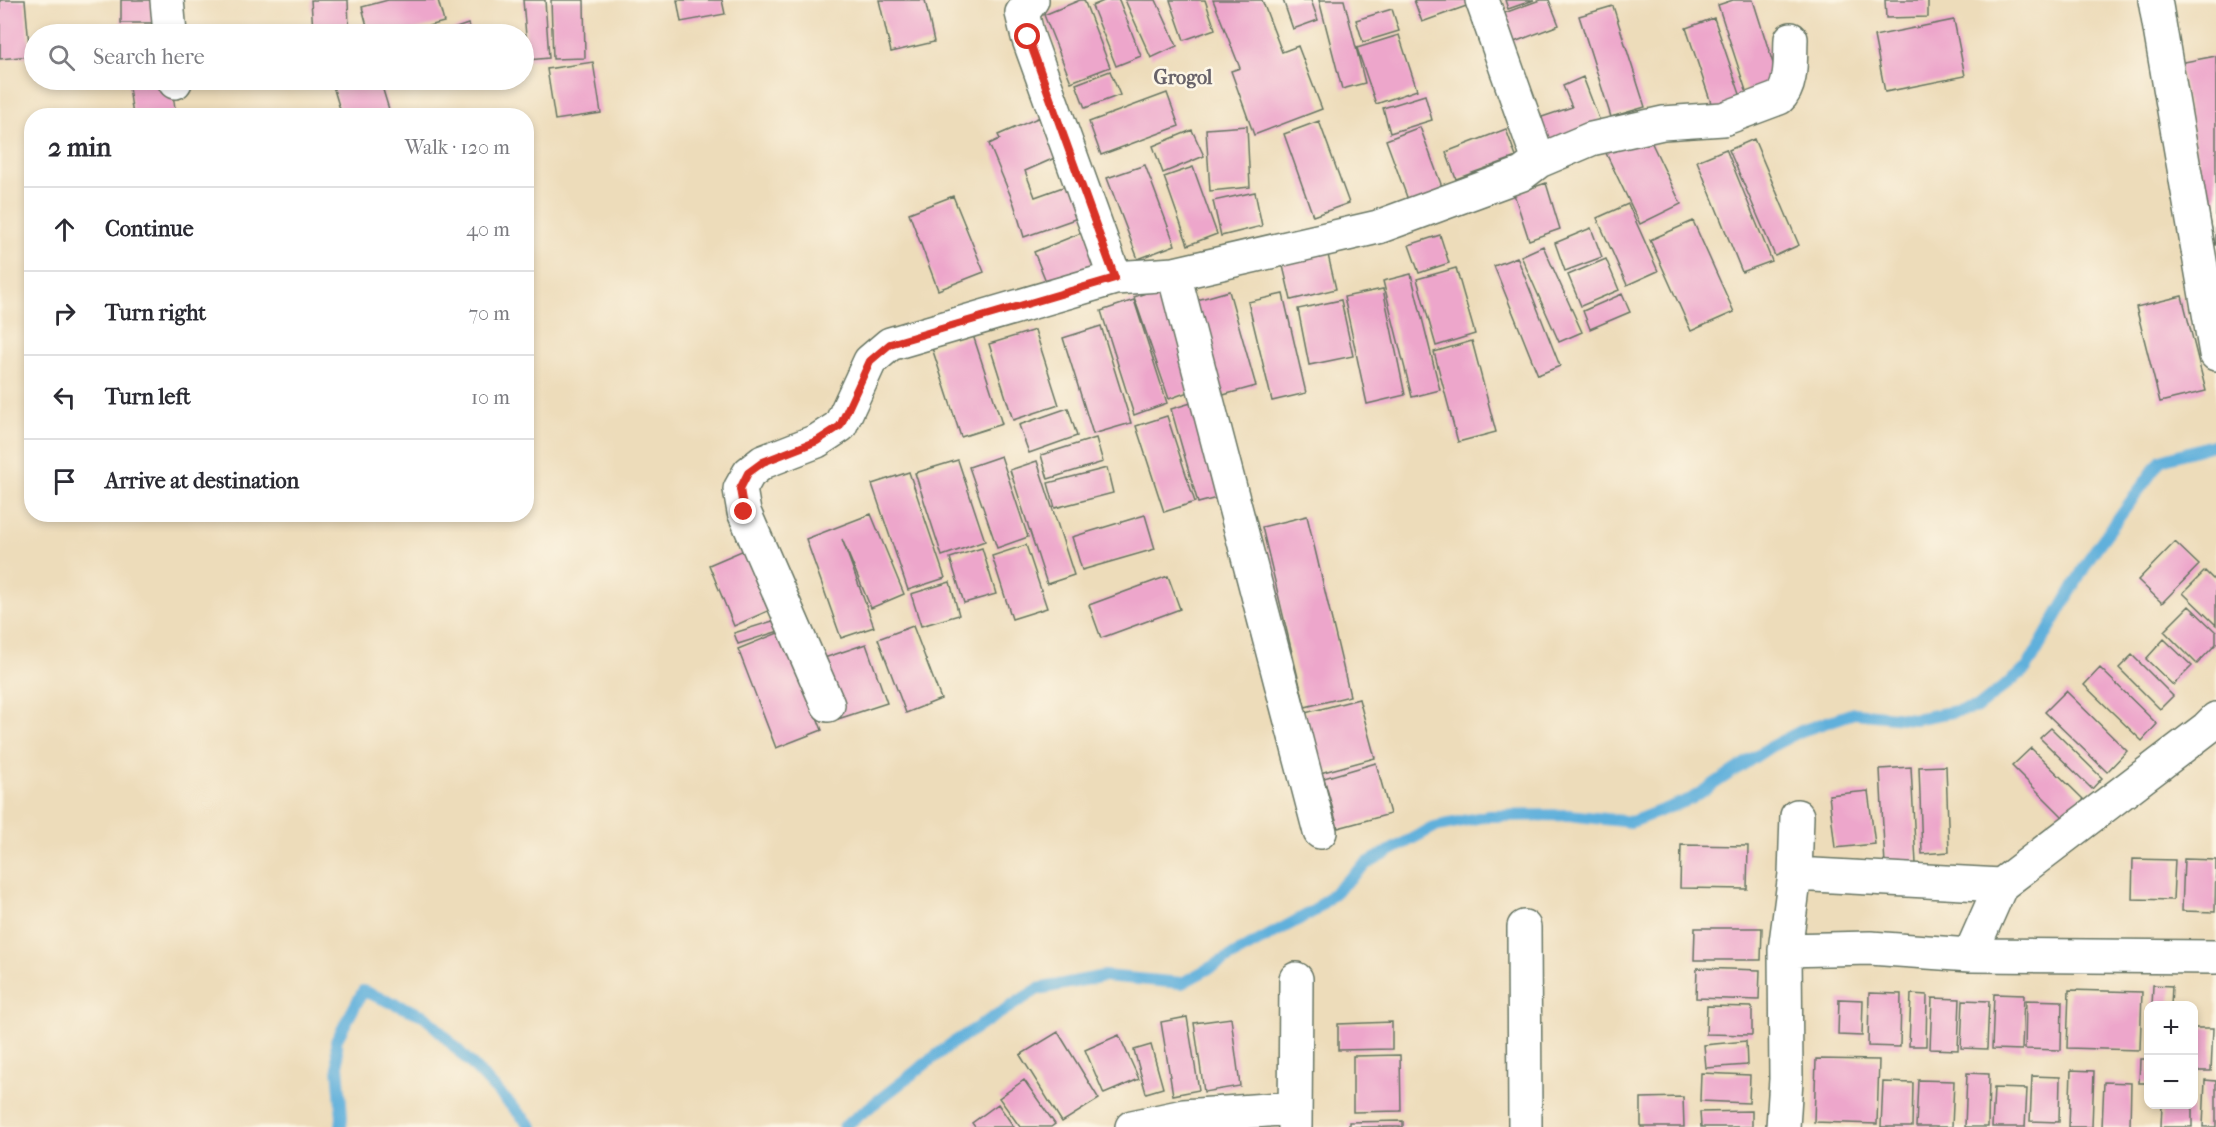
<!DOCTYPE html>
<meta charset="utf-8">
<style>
:root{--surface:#fff;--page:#f2f2f3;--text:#2b2b33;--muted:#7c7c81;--line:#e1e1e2}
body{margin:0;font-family:"IM FELL French Canon",serif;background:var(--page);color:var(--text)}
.controls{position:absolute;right:18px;bottom:18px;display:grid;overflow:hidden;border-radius:12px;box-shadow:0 3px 9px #0003}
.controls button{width:54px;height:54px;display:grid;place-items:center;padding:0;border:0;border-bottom:2px solid var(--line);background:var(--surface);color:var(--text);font:30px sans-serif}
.stop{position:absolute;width:18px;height:18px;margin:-14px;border:4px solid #d93025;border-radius:50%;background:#fff}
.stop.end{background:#d93025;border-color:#fff;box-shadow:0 2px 6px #0008}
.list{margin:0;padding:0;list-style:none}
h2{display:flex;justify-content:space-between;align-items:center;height:78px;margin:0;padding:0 24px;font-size:26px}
h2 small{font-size:20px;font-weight:400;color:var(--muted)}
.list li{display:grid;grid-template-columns:39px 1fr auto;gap:18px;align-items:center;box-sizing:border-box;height:84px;padding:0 24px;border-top:2px solid var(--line)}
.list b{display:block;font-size:22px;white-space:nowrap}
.list em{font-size:20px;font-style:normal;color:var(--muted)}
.icon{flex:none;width:33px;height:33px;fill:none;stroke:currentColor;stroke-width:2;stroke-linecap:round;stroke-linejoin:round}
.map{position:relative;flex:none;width:2216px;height:1127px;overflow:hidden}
.search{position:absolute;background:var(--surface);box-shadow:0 3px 9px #0003;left:24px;top:24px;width:510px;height:66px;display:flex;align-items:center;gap:15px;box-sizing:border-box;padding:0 21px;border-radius:33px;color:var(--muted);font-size:22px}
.panel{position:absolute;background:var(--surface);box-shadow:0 3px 9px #0003;left:24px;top:108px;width:510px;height:414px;border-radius:24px}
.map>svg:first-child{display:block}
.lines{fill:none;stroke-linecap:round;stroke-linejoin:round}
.stream{stroke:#61b0db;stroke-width:12}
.building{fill:#eda6cb}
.street-casing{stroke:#677563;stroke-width:36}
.street{stroke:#fff;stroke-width:33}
.route{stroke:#d93025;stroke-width:8}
.labels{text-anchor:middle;stroke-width:5;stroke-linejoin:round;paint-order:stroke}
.quarter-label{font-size:20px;font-weight:bold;fill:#676269;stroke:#fcf5e5}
</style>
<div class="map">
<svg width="2216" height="1127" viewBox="0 0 2216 1127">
<rect width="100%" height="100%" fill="#fcf5e5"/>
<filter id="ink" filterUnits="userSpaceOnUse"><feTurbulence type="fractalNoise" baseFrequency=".0167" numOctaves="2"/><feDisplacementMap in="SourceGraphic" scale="12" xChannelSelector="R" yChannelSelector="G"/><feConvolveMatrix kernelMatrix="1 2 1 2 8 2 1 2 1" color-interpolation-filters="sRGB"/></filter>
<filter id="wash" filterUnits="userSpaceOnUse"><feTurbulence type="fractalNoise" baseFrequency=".008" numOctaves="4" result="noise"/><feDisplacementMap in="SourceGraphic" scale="24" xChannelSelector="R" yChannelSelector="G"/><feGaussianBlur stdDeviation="1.35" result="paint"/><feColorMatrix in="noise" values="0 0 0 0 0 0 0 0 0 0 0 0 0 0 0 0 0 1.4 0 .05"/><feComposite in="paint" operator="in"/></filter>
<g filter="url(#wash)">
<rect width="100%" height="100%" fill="#eddcba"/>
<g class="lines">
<path class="stream" d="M341 1127 342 1117 336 1041 363 991 425 1016 532 1127
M844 1127 951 1044 1038 989 1104 976 1182 983 1314 911 1367 863 1434 827 1487 816 1569 815 1631 822 1691 799 1770 747 1801 731 1854 713 1914 719 1978 707 2027 668 2092 554 2161 460 2216 444"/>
</g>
<g id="blocks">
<path class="building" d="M0 0H25L30 56 0 59Z
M121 0H157V23H121Z
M311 0H348L349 29 313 31Z
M388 0H438L444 22 398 34H369L362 7Z
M523 0H545L549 58 528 60Z
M551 0H584L585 58 553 59Z
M677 0H722L725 14 681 22Z
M879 0H925L934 42 891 52Z
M1080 0H1084L1110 67 1071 82 1044 15Z
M1106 0H1119L1141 56 1116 66 1092 6Z
M1125 0H1156L1177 46 1151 58Z
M1170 0H1205L1215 29 1184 40Z
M1213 0H1262L1282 52 1298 46 1322 109 1254 135 1231 71 1240 68Z
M1283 0H1311L1318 20 1293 29Z
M1319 0H1344L1365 83 1342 89Z
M1414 0H1471L1472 4 1422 22Z
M1505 0H1534L1508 9Z
M1540 0H1549L1559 25 1509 44 1499 15Z
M1733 0H1753L1782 92 1750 103 1718 5Z
M1885 0H1928V17L1886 18Z
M1613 6 1645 107 1611 117 1579 16Z
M1392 9 1399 31 1363 42 1356 20Z
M1714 18 1743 103 1714 112 1686 28Z
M1954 20 1965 76 1885 92 1874 36Z
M468 24 472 34H439Z
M164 26 165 34H121V32Z
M1399 35 1417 90 1376 104 1357 48Z
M2216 56V244L2215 245 2179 63Z
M593 62 601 113 555 120 547 69Z
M1110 71 1120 95 1085 108 1076 84Z
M1583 77 1601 124 1547 142 1539 118 1572 107 1563 86Z
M128 80H171L176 116H133Z
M355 80H380L391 116H342L333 86Z
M397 80H428L400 89Z
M1167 93 1179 126 1101 155 1089 122Z
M1425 95 1432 120 1390 133 1383 108Z
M1040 117 1057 157 1025 171 1035 197 1077 182 1089 214 1024 237 1014 204 989 144 1000 139 998 135Z
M1319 121 1349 203 1313 216 1284 134Z
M1247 126 1250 187 1210 191 1206 129Z
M1420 127 1445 195 1411 208 1386 140Z
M1506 129 1516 157 1456 179 1446 152Z
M1192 130 1204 156 1163 173 1153 146Z
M1646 131 1681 204 1640 224 1605 151Z
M1754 139 1799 245 1775 256 1729 150Z
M1726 149 1772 261 1742 272 1697 161Z
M1145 165 1175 245 1138 259 1107 178Z
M1193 167 1217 234 1188 245 1164 177Z
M1546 183 1560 229 1529 240 1514 194Z
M1255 192 1262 226 1221 236 1213 201Z
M953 196 984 272 938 290 909 213Z
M1628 204 1658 271 1627 285 1597 218Z
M1693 221 1734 312 1691 331 1650 240Z
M1591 228 1602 257 1565 271 1555 243Z
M1086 231 1100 265 1048 286 1034 252Z
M1440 235 1449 263 1419 273 1409 245Z
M1325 242 1336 289 1291 300 1280 253Z
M1543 246 1582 332 1559 342 1521 256Z
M1517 257 1560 366 1538 375 1494 266Z
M1606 259 1619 290 1581 306 1568 275Z
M1456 268 1475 334 1436 346 1417 279Z
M1411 274 1440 390 1412 397 1383 281Z
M1161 288 1196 389 1169 399 1134 297Z
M1383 289 1405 395 1367 404 1344 297Z
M1229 291 1256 386 1216 397 1190 302Z
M1283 294 1306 393 1272 401 1248 302Z
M1622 294 1630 312 1590 329 1583 311Z
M2182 296 2206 391 2160 402 2136 307Z
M1134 300 1167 403 1134 415 1101 311Z
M1341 300 1353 356 1309 365 1298 309Z
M1101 326 1131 423 1093 434 1063 338Z
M1035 330 1059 405 1013 420 989 344Z
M973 335 1002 424 961 437 932 348Z
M1472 341 1496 432 1458 442 1434 352Z
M1201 400 1228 495 1198 503 1171 409Z
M1068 408 1077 436 1029 453 1019 425Z
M1167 416 1195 502 1164 512 1136 426Z
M1096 438 1103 462 1048 479 1041 455Z
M1001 456 1028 537 997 548 969 467Z
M958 460 985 541 942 556 915 473Z
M1037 461 1074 575 1047 584 1010 470Z
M1107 468 1113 493 1055 508 1048 483Z
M909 472 945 578 908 590 872 484Z
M871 514 904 594 871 608 842 539 874 627 841 638 806 539Z
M1145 515 1155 549 1082 570 1072 537Z
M1307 516 1350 696 1305 707 1262 527Z
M2175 542 2199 565 2162 603 2138 580Z
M1026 545 1047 608 1012 619 992 556Z
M982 548 996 594 964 603 950 558Z
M744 550 770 610 734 626 709 565Z
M2205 571 2216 582V625L2183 593Z
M1168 576 1180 609 1101 638 1089 605Z
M950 582 959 615 921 626 911 594Z
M2189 606 2216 632V644L2197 664 2164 631Z
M776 620 779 631 738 644 734 633Z
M913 626 941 699 906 713 878 639Z
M783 631 822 730 776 748 738 649Z
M2164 639 2192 666 2173 685 2146 659Z
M866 644 887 703 838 719 818 660Z
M2132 655 2173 696 2160 709 2119 668Z
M2100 668 2157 724 2142 741 2084 685Z
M2066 691 2127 751 2107 772 2045 712Z
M1359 699 1375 758 1320 773 1305 713Z
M2051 728 2102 778 2092 789 2040 738Z
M2031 748 2084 800 2065 819 2012 766Z
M1376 763 1390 814 1338 828 1324 778Z
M1946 766 1949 852 1922 854 1919 767Z
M1911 767 1916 864 1885 866 1880 769Z
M1868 791 1875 844 1835 848 1829 795Z
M1681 845 1748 846 1747 889 1680 888Z
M2133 859 2175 860 2173 900 2132 899Z
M2184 859 2216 860 2215 912 2182 911Z
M1695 928H1762L1761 960H1694Z
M1697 968 1760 970 1759 1000 1696 998Z
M2153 985 2172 986 2171 1006H2152Z
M2069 990 2142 992 2140 1050 2067 1048Z
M1869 993 1901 994 1900 1047 1868 1046Z
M1911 994 1927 995 1926 1046H1909Z
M1994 994 2024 995 2022 1050 1992 1049Z
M1932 998 1960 999 1958 1050 1930 1049Z
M1839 999 1863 1000 1862 1036 1838 1035Z
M1963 1000 1989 1001 1987 1049 1961 1048Z
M2026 1000 2062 1001 2061 1050 2025 1049Z
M1707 1006 1752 1007V1035L1706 1034Z
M1187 1017 1199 1090 1173 1095 1161 1022Z
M1231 1018 1240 1086 1204 1092 1194 1023Z
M1392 1022V1049L1338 1050V1024Z
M2194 1028H2213L2211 1071H2194Z
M1058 1032 1099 1099 1062 1122 1020 1055Z
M1119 1035 1139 1079 1104 1094 1085 1050Z
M1746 1041 1747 1065 1706 1068 1704 1045Z
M1151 1045 1163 1088 1146 1093 1134 1050Z
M1400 1055 1401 1111 1353 1112V1056Z
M1816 1059 1879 1060 1877 1124 1814 1122Z
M2140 1059H2148V1083H2139Z
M2071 1070 2094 1071 2092 1127H2069Z
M1701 1073 1750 1075 1749 1103 1700 1101Z
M1967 1073 1989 1074 1988 1127H1965Z
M2032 1076 2060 1077 2059 1122 2030 1121Z
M1024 1080 1055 1124 1051 1127H1020L999 1098Z
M1918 1080 1954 1081 1952 1127H1916Z
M2205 1080 2216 1081V1127H2203Z
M1883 1082 1913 1083 1912 1127H1881Z
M2104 1082 2131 1083 2130 1127H2102Z
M1994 1088 2027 1089 2025 1127H1992Z
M1683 1097 1684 1127H1641V1098Z
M998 1104 1014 1127H975L972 1123Z
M2162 1104H2192V1127H2161Z
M1752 1111V1127H1701L1700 1112Z
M1403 1121V1127H1349V1122Z"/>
</g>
</g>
<g filter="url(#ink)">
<use href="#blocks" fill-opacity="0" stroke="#677563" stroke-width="1.5"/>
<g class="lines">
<defs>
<path id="street" d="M167 0 170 34
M1032 0 1022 13 1028 37 1115 278
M2155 0 2216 354
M175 80V82
M1539 161 1591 139 1663 123 1723 119 1779 98C1793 86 1790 56 1791 39
M1174 274 1320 832
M828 705 744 512 740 489 749 473 763 462 817 441 840 426 870 361 890 344 1115 278 1174 274 1378 227 1522 174 1539 161 1482 0
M1795 874 2001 885
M1524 927 1525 1127
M1785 950 1870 948 1970 955 2216 957
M1970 955 2001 885 2207 728 2216 719
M1132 1127 1184 1116 1295 1108
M1295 1127 1296 979
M1783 1127 1786 1079 1785 950 1795 874 1797 816"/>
</defs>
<use href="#street" class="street-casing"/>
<use href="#street" class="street"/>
</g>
</g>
<g class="lines" filter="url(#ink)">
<path class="route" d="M744 512 740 489 748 473 763 462 817 441 840 426 870 361 890 344 1115 278 1028 37"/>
</g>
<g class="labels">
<g class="quarter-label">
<text x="1183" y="84">Grogol</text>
</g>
</g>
</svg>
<div class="controls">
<button>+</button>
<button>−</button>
</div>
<div class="stop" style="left:1028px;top:37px"></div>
<div class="stop end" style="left:744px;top:512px"></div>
<div class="search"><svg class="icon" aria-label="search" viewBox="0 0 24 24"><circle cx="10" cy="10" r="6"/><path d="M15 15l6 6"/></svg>Search here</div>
<section class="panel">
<h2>2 min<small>Walk · 120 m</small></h2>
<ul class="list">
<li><svg class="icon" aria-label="ahead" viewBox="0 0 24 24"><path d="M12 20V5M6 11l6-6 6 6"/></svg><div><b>Continue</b></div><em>40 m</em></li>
<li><svg class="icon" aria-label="right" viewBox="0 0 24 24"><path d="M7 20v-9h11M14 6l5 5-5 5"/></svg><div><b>Turn right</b></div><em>70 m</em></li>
<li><svg class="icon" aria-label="left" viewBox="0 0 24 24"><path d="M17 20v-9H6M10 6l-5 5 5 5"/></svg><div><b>Turn left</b></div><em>10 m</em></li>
<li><svg class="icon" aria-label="arrive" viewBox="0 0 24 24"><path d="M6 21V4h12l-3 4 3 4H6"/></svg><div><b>Arrive at destination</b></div></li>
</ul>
</section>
</div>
